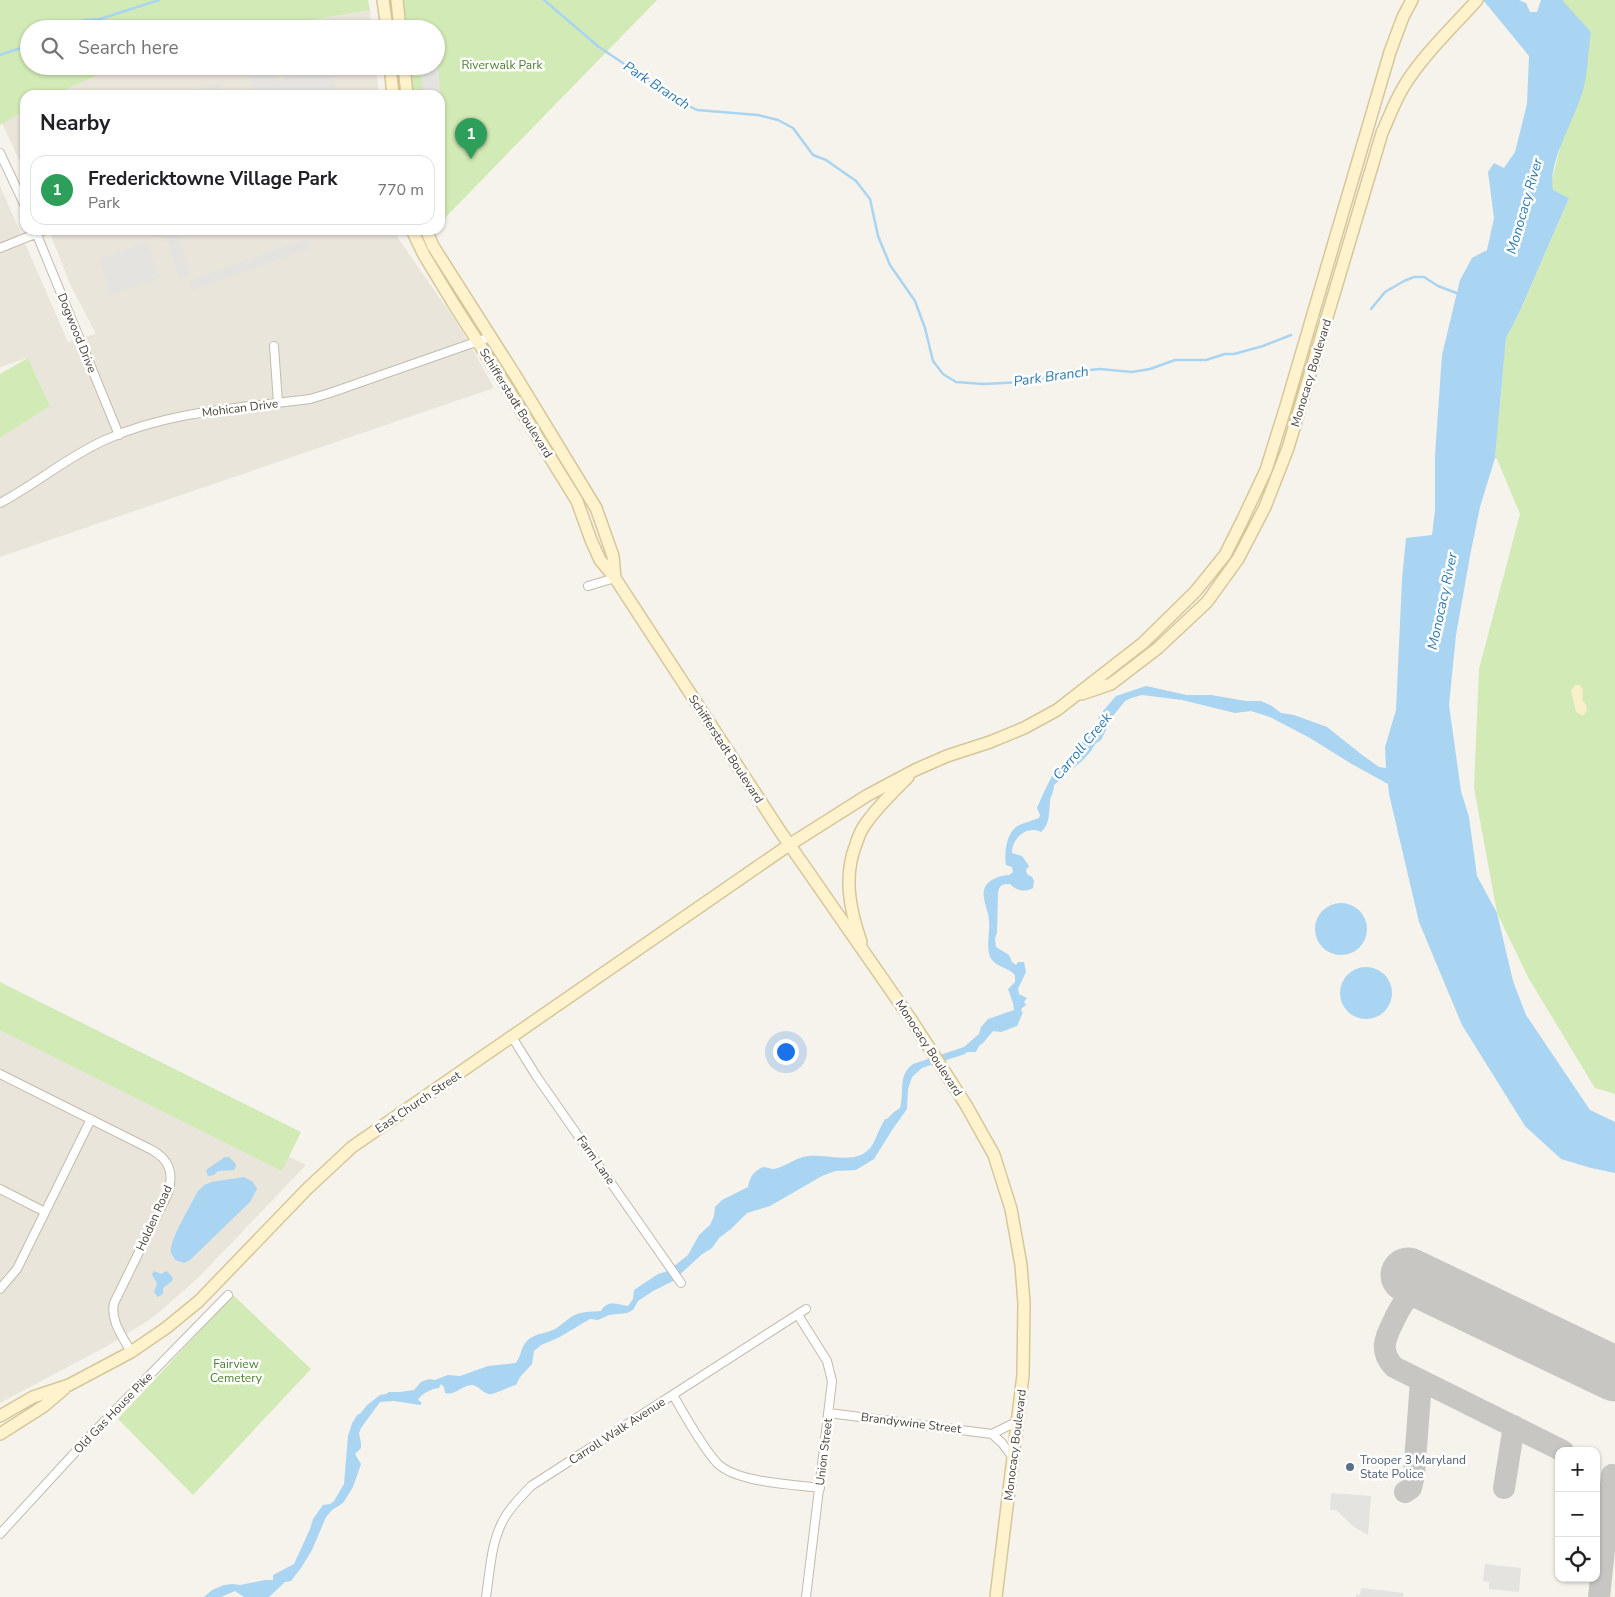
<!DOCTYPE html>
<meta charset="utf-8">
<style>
:root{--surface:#fff;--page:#f2f2f2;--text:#202124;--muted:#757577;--line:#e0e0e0;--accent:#d93025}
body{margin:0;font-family:"Nunito Sans",sans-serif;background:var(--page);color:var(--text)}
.controls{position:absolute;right:15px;bottom:15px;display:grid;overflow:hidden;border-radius:10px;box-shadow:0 1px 4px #0004}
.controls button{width:45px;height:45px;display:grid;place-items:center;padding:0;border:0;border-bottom:1px solid var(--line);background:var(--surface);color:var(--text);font:25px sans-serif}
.you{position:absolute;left:785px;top:1051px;width:18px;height:18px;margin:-12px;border:4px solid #fff;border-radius:50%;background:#1a73e8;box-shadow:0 0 0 8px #1a73e833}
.badge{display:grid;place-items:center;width:32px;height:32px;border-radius:50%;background:var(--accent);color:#fff;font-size:16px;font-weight:700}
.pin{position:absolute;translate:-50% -41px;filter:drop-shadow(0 1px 2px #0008)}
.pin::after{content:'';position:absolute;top:26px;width:18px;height:15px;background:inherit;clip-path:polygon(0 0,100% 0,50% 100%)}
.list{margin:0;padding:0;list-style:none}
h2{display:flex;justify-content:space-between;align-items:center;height:65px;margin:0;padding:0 20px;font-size:21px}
h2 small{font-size:16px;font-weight:400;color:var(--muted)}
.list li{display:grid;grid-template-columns:32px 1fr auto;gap:15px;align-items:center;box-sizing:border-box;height:70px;margin:0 10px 10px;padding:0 10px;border:1px solid var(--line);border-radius:15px}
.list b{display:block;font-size:19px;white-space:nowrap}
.list p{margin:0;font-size:16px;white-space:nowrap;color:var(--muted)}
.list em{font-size:16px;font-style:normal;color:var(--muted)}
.icon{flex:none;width:28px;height:28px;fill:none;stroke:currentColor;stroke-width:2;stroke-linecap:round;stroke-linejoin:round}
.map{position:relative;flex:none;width:1615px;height:1597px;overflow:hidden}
.search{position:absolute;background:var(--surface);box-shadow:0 1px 4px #0004;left:20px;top:20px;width:425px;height:55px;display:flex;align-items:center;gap:12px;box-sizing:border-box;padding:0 18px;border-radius:28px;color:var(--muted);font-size:19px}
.panel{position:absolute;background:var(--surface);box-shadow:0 1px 4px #0004;left:20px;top:90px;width:425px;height:145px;border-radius:15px}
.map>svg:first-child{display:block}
.residential{fill:#eae5da}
.green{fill:#d2eab5}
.sand{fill:#f9efc9}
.parking{fill:#e5e3e0}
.water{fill:#a9d4f2}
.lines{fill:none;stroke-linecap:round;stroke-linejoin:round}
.stream{stroke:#a9d4f2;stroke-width:2.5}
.taxiway{stroke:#c8c6c3;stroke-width:22}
.runway{stroke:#c8c6c3;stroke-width:55}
.street-casing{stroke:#c2bbae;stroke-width:10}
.secondary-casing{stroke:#d6c79b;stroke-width:14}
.street{stroke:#fff;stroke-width:8}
.secondary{stroke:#fff3cd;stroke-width:11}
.service-dot{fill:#5c6f8a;stroke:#fff;stroke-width:2}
.labels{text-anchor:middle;stroke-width:5;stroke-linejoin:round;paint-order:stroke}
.park-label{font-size:12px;fill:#4a7f2a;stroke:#fff}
.street-label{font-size:12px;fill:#4b4439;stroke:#fff}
.service-label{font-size:12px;fill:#4e5e75;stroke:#fff;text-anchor:start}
.water-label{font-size:14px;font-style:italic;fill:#2e7ab2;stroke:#fff}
</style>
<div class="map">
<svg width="1615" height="1597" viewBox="0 0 1615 1597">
<rect width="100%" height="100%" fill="#f6f3ec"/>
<path class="residential" d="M370 10 372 29H260Z
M117 66H376L379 95H54Z
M25 110V173L2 123Z
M0 186 68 342 96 334 69 282 49 230H397L398 238 455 320 475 353 494 388 0 557V438L50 406 28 358 0 367Z
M0 1015 306 1165 198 1278 164 1308 149 1320 109 1345 0 1403Z"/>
<path class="green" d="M0 0H368L370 10 260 29H29V66H117L54 95H25V110L0 125Z
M388 0H657L440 223V95H402L398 66H436V29H392Z
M1562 0H1615V1094L1595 1088 1529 979 1497 913 1474 788 1479 669 1520 514 1497 459 1495 458 1506 338 1519 313 1569 198 1553 190 1551 183 1560 149Z
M28 358 50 406 0 438V374Z
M0 982 301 1132 282 1171 0 1030Z
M233 1295 311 1369 193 1495 118 1419Z"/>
<path class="sand" d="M1575 685H1580L1583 690 1582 700 1586 705 1587 711 1583 716 1576 712 1571 690Z"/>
<path class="parking" d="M436 44 442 114 440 118V95H423L420 66H436Z
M247 66H272L277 81 319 66H324L327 72 334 76 335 95H282L280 89 264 95H257Z
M219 82 223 95H183Z
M150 230H176L191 275 179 279 165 234 153 238Z
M307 240 310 249 192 290 189 281 282 247Z
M147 242 160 278 111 295 99 259Z
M1331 1493 1371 1496 1368 1535 1354 1527 1336 1510H1330Z
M1485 1564 1521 1568 1519 1592 1489 1589V1582L1483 1581Z
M1361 1588 1404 1593 1403 1597H1356V1594L1360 1595Z"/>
<path class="water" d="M1483 0H1519L1526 3 1530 12H1537L1541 0H1562L1591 32C1588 51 1588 72 1583 90 1576 117 1547 163 1553 190L1569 198 1519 313 1506 338 1495 458 1480 507 1470 556 1456 635 1449 705 1461 791 1469 817 1477 876 1497 913 1513 981 1526 1015 1590 1110 1615 1122V1173L1591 1168 1561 1159 1525 1126 1462 1025 1419 922 1389 794 1388 784 1350 763 1310 738 1270 717 1251 711 1235 713 1182 700 1142 695 1131 698 1125 701 1113 716 1101 740 1095 744 1091 751 1083 760 1054 785C1054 792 1051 795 1050 801 1049 811 1050 825 1041 832 1027 825 1012 838 1012 853L1022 856 1029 866 1026 870 1027 874 1032 877 1034 881 1033 888C1024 893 1016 890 1010 884 1002 884 999 885 998 893L997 933 995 938 996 947 1009 955 1012 962 1016 965 1018 962H1024L1026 972 1018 989 1019 994 1027 998 1024 1002 1026 1005 1022 1008 1021 1011 1023 1012 1017 1026 1001 1032 993 1031 983 1043 979 1046 976 1052H967L965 1054 922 1068 912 1077 908 1089 907 1109 892 1130 874 1159 856 1170 835 1171 822 1176 770 1206 747 1213 731 1229 719 1238 712 1248 701 1255 673 1281 653 1291 638 1301 633 1310 627 1313 609 1315 598 1320 590 1319 558 1338 541 1345 534 1351 532 1364 520 1377 516 1385C510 1386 494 1395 489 1394 483 1393 478 1385 471 1385 461 1386 455 1396 445 1393L444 1387 441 1384 439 1388C431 1389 422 1393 418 1400L422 1403 420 1405 394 1401 380 1402 361 1428 359 1433 361 1443V1448L355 1454 361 1464 353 1487 343 1503 332 1510 326 1517 312 1550 301 1568 291 1581 285 1582 269 1597H244L235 1591 221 1597H204L212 1590 224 1585 233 1584 240 1585 265 1580H273V1575L294 1564 310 1529 313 1519 323 1505 330 1504 334 1501 344 1484 348 1436 352 1423 358 1414H360L367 1405 380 1395 386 1394 389 1392H400L414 1390 421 1382 429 1379 435 1380 448 1375 460 1376 488 1366 516 1363C521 1356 521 1348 526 1342 534 1333 545 1334 555 1329 562 1325 569 1317 577 1314 585 1311 593 1312 601 1311 608 1299 618 1305 628 1306L633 1299 634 1290 658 1274 668 1271 688 1255 699 1235 710 1225 714 1216 715 1207 722 1200 748 1187C750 1176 753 1172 763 1167 766 1167 771 1169 774 1169 784 1167 793 1160 803 1157 825 1151 858 1169 873 1144 877 1136 880 1127 885 1119H887L894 1112 900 1108C905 1091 897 1076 913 1064L964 1047 979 1034 981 1027 988 1019 1014 1010 1013 1003 1008 989 1015 982V975C1008 967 995 967 990 957 986 946 990 932 989 921 989 913 985 906 984 898 981 882 996 876 1009 875L1013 872 1012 867 1006 865C1004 854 1006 835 1016 827 1022 823 1032 821 1039 818L1040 815 1037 808 1043 794 1052 776 1079 743 1086 741 1091 732 1097 726 1099 716 1103 711 1116 696 1146 686 1187 695H1211L1246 701H1261L1272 706 1281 713 1294 715 1327 727 1361 754 1379 767 1386 768 1385 747 1396 710 1402 579 1406 538 1432 535 1435 510V455L1442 355 1460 280 1472 258 1487 250 1494 218 1488 172 1494 163 1504 168 1515 152 1527 104 1529 56Z
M1315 929a26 26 0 1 1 52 0a26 26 0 1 1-52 0Z
M1340 993a26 26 0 1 1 52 0a26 26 0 1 1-52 0Z
M225 1157H229L235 1163 236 1166 234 1170 218 1171 214 1175 208 1176 206 1170Z
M244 1177 253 1182 257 1189 250 1202 190 1260 184 1263 175 1260C174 1257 172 1255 171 1253 168 1242 192 1203 198 1191L204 1185 212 1182Z
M154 1271 161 1274 167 1271 173 1278 172 1281 163 1288V1294L158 1297 154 1292 157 1283 152 1275Z"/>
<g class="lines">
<path class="stream" d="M544 0 599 47 681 102 697 110 758 115 778 120 793 128 813 155 826 160 856 181 870 199 878 236 890 265 915 301 925 328 933 361 943 374 956 382 983 384 1026 382 1069 372 1100 369 1132 372 1150 369 1175 360H1206L1225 354H1234L1263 346 1291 335
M64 29 85 20 100 19 159 0
M0 55 29 45
M1371 309 1385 292 1404 281 1414 277H1424L1438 286 1459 294"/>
<path class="taxiway" d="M1436 1288C1428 1290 1417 1292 1410 1297 1403 1301 1400 1309 1396 1316 1387 1335 1377 1349 1394 1367L1563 1451
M1504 1488 1514 1426
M1405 1492 1411 1488 1414 1475 1421 1381
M1599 1597 1612 1475"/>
<path class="runway" d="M1408 1275 1615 1374"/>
<defs>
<path id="street" d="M0 153 25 206
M35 230 119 435
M0 248 45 230
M274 346 278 403
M0 503C36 484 67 457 105 440 169 411 241 408 310 399L330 393 490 337
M588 586 615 578
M512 1037 537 1077 681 1283
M0 1074 152 1150C170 1160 174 1174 168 1193L114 1303C110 1321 123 1337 131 1352
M0 1189 45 1212
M0 1289 17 1269 91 1119
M798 1315 827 1361 832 1381 806 1597
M673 1395C686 1417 700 1444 717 1463 737 1483 792 1484 820 1488
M829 1413 992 1434 1018 1421
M992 1434 1002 1443 1013 1458
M0 1534 90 1436 228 1295
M486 1597C490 1571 491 1540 505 1517 512 1505 522 1496 531 1486L806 1309"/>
<path id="secondary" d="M383 0 387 29
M397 0 400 29
M390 66 393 95
M404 66 407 95
M412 230 424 255 453 303 506 386 577 501 591 540 600 560 615 578 780 831 912 1021 966 1105 994 1155 1011 1209 1021 1265 1024 1303 1023 1375 996 1597
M426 230 433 246 515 375 596 508 613 556 615 578
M1082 694 1111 684 1158 648 1207 602 1238 559 1265 507 1288 448 1382 133C1389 117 1395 101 1404 86 1423 55 1452 28 1477 0
M861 942C850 910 843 877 856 844 858 838 860 832 864 826 876 808 892 793 908 777
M0 1416 33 1397 69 1385 131 1352 166 1328 199 1301 307 1189 352 1147 789 845 868 795 915 770 947 756 990 742 1024 728 1057 710 1143 643 1195 592 1225 555 1242 521 1266 470 1286 406 1390 52 1403 17 1412 0
M0 1434 44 1406 64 1389"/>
</defs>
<use href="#street" class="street-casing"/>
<use href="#secondary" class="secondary-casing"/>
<use href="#street" class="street"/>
<use href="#secondary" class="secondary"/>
</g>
<circle class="service-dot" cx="1350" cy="1467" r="5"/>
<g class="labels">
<g class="park-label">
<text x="502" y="69">Riverwalk Park</text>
<text x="236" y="1368">Fairview<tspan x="236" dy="14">Cemetery</tspan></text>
</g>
<g class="street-label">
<text transform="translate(77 333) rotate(68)" y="4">Dogwood Drive</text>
<text transform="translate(1311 373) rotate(-73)" y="4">Monocacy Boulevard</text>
<text transform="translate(516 403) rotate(58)" y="4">Schifferstadt Boulevard</text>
<text transform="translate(240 408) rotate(-7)" y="4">Mohican Drive</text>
<text transform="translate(726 749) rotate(57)" y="4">Schifferstadt Boulevard</text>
<text transform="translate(929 1048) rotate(57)" y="4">Monocacy Boulevard</text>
<text transform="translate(418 1102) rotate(-34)" y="4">East Church Street</text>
<text transform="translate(596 1160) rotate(55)" y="4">Farm Lane</text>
<text transform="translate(154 1218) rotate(-66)" y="4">Holden Road</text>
<text transform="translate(113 1413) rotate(-46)" y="4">Old Gas House Pike</text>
<text transform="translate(911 1423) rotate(7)" y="4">Brandywine Street</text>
<text transform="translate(617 1431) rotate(-33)" y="4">Carroll Walk Avenue</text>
<text transform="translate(1015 1445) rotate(-83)" y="4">Monocacy Boulevard</text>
<text transform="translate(824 1452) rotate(-83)" y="4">Union Street</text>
</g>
<g class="service-label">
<text x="1360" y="1464">Trooper 3 Maryland<tspan x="1360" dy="14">State Police</tspan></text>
</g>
<g class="water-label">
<text transform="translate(657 85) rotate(33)" y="5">Park Branch</text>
<text transform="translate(1524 206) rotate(-74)" y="5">Monocacy River</text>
<text transform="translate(1051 376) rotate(-8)" y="5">Park Branch</text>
<text transform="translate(1442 601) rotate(-78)" y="5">Monocacy River</text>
<text transform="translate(1082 746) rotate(-50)" y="5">Carroll Creek</text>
</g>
</g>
</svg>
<div class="controls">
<button>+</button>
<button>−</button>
<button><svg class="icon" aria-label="locate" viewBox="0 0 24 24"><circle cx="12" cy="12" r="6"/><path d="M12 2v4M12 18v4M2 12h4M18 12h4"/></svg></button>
</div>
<div class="you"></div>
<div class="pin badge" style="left:471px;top:159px;background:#2e9e5b">1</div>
<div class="search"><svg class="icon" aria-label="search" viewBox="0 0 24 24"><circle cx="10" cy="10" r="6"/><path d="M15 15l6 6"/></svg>Search here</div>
<section class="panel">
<h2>Nearby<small></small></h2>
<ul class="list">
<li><span class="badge" style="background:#2e9e5b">1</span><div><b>Fredericktowne Village Park</b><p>Park</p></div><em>770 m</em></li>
</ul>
</section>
</div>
